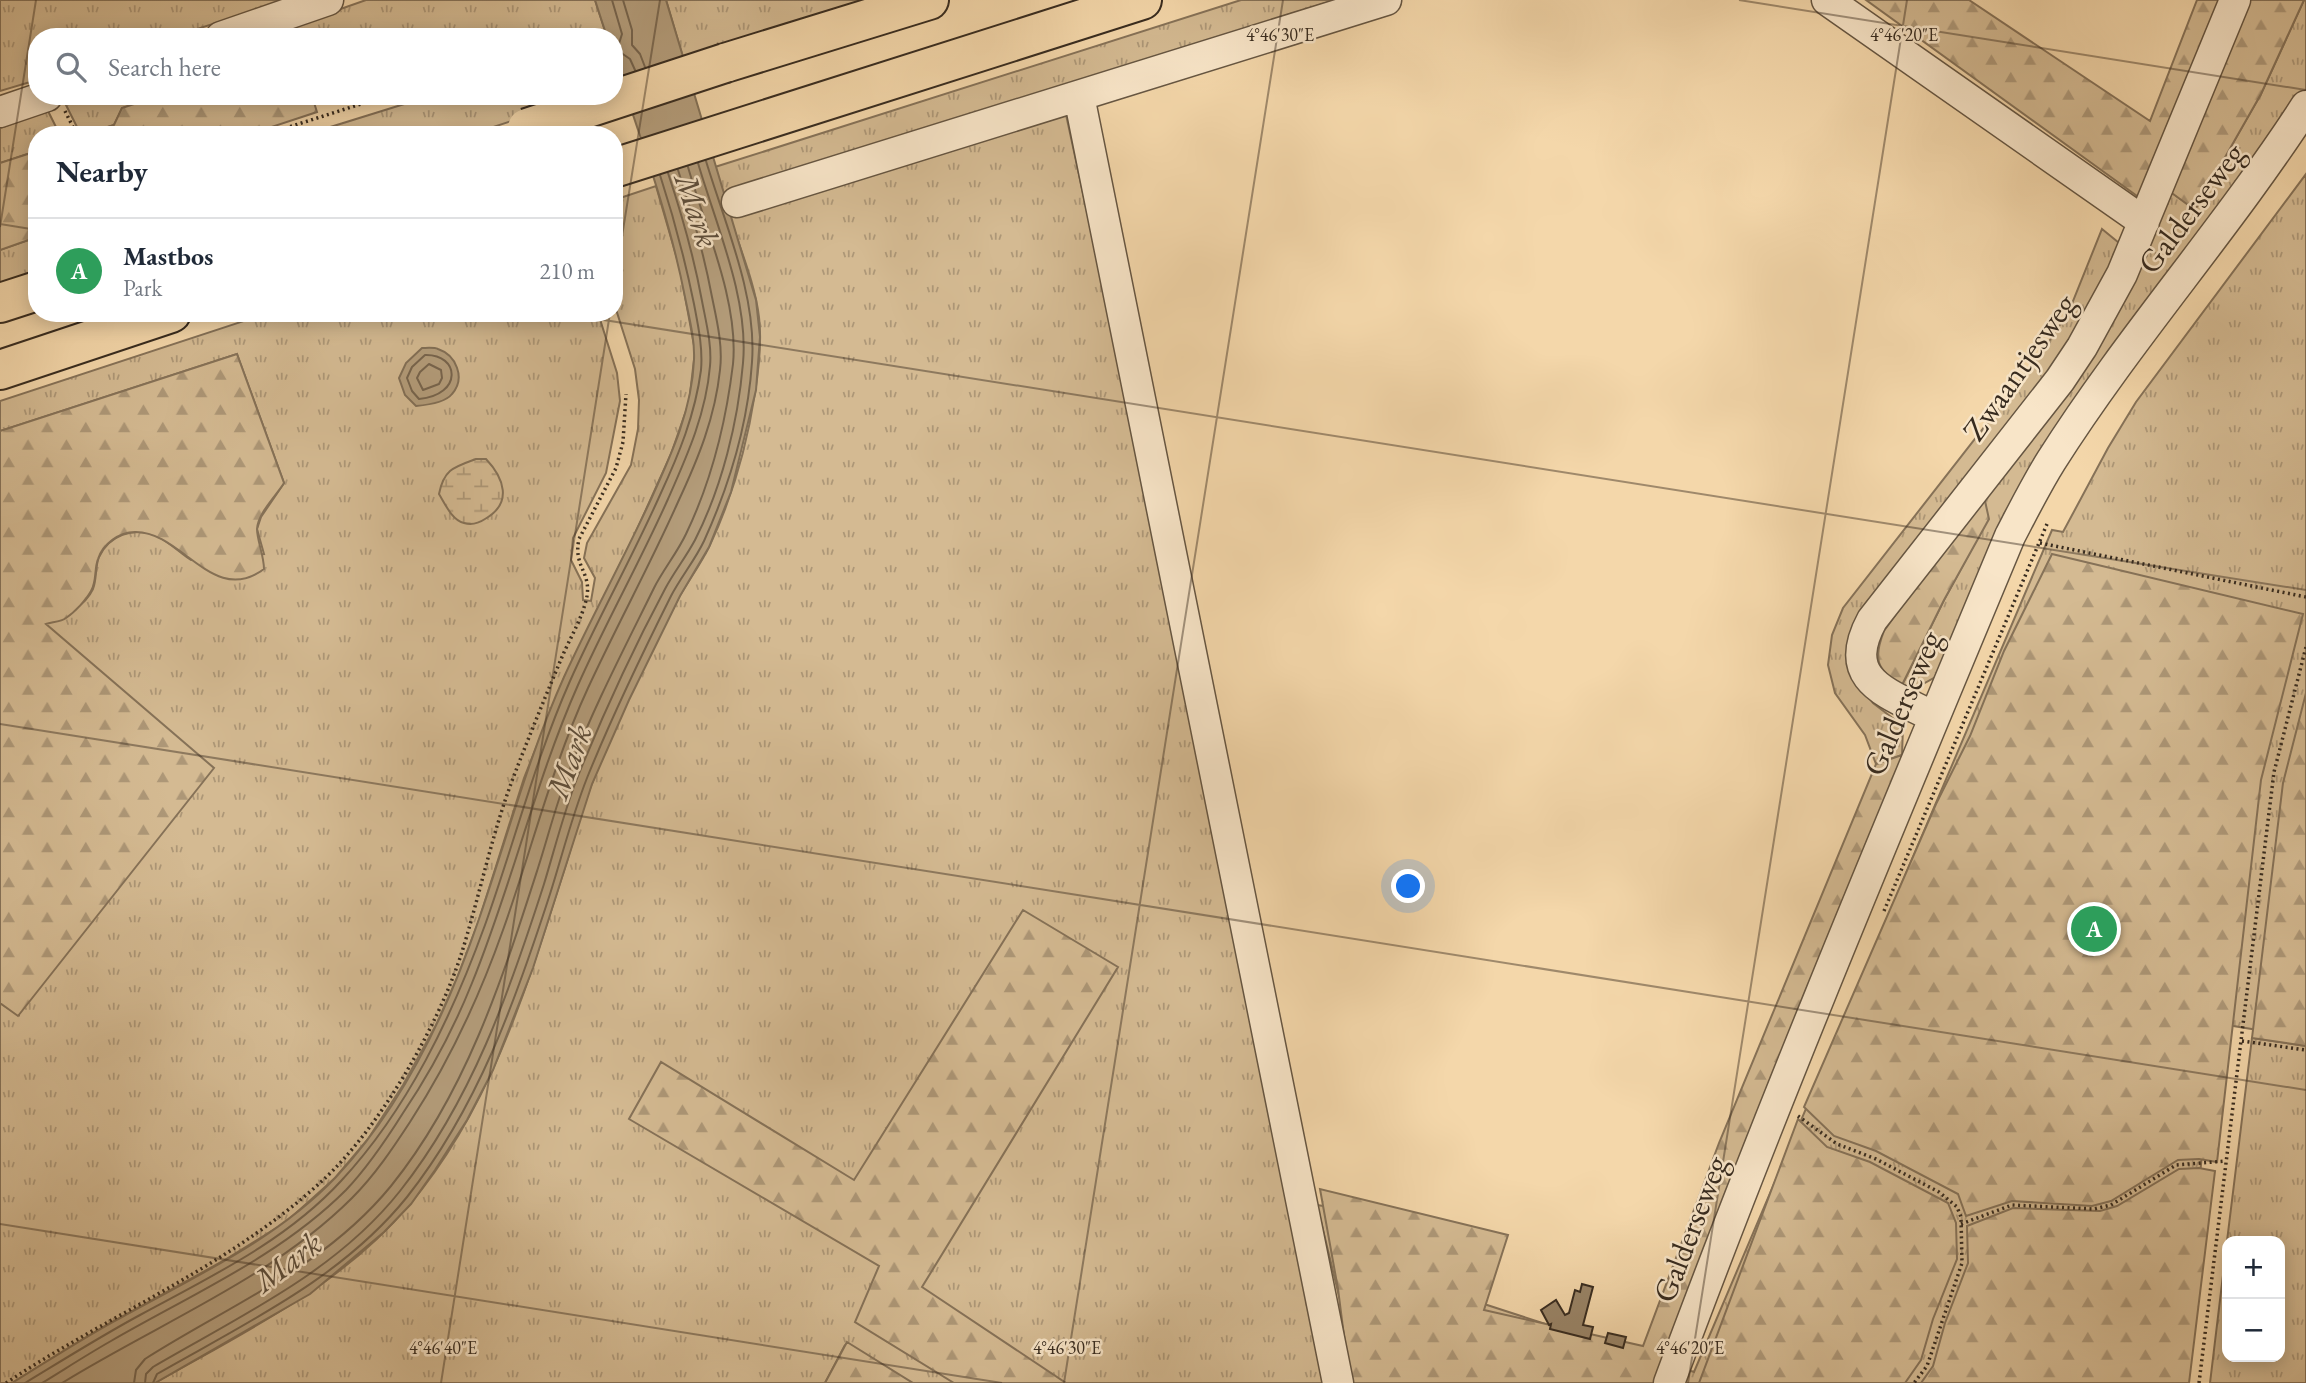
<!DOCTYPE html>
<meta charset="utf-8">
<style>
:root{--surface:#fff;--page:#f2f2f3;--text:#1f2937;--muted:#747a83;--line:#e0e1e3;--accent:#8f2418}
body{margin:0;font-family:"EB Garamond",serif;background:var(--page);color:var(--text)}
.controls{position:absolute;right:21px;bottom:21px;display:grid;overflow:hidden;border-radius:14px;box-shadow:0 4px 18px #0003}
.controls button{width:63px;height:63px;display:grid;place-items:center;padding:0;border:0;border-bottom:2px solid var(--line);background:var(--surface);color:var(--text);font:35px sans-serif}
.you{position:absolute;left:1409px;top:887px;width:24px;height:24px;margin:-18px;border:5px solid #fff;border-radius:50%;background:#1a73e8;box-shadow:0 0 0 10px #1a73e833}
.badge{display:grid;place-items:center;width:46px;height:46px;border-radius:50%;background:var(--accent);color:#fff;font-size:23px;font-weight:700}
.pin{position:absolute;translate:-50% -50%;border:4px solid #fff;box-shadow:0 2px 7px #0006}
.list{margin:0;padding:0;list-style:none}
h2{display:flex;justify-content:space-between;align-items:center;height:91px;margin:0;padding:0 28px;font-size:30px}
h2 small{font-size:23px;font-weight:400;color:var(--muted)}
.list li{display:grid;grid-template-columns:46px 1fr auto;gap:21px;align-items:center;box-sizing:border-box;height:105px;padding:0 28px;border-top:2px solid var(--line)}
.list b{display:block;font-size:26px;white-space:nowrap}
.list p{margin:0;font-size:23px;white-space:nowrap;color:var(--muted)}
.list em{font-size:23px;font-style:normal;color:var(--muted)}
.icon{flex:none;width:38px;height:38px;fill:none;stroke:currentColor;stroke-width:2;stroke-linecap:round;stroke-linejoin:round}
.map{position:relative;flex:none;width:2306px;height:1383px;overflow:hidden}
.search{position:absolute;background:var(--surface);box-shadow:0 4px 18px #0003;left:28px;top:28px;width:595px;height:77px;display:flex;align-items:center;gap:18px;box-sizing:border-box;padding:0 24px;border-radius:28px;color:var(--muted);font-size:26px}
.panel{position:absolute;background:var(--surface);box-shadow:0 4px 18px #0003;left:28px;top:126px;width:595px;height:196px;border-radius:28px}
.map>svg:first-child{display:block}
.grass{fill:url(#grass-tufts);stroke:#867258;stroke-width:2}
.forest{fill:url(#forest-firs);stroke:#867258;stroke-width:2}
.wetland{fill:url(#wetland-marsh);stroke:#867258;stroke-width:2}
.water{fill:#b49d7b;stroke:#826f56;stroke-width:2}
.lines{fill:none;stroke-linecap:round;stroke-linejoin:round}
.shore{stroke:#76644d;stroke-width:2}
.building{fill:#998467;stroke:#372b1f;stroke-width:2}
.minor-casing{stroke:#665642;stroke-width:33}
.highway-casing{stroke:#372b1f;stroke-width:42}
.path{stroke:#372b1f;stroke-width:3.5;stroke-dasharray:2 3.5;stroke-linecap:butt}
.minor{stroke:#f8e5c8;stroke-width:30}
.highway{stroke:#f4d7aa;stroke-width:38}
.highway-bridge-casing{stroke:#372b1f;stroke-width:42;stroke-linecap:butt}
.highway-bridge{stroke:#f4d7aa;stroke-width:38}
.ticks{fill:none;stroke:#372b1f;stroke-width:2;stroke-opacity:0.45}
.labels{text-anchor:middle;stroke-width:5;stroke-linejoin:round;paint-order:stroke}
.street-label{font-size:32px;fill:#372b1f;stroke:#f8e5c8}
.water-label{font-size:33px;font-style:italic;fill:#5c4d3b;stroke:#f8e5c8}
.ticks-label{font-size:18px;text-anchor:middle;fill:#372b1f;stroke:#f8e5c8;stroke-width:5;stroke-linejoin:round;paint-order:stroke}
</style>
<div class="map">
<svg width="2306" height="1383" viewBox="0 0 2306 1383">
<defs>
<pattern id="grass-tufts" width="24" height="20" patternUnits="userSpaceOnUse" patternTransform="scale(1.75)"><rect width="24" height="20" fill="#d4ba92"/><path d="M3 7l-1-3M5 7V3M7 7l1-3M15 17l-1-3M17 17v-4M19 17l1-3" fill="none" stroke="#ad9777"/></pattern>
<pattern id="forest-firs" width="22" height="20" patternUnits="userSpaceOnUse" patternTransform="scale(1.75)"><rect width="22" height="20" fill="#d4ba92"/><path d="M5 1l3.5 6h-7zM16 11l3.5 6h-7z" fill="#ad9777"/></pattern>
<pattern id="wetland-marsh" width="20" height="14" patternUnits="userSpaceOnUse" patternTransform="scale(1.75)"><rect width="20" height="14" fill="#d4ba92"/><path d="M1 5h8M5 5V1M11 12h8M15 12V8" fill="none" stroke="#ad9777"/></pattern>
</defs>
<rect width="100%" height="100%" fill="#f4d7aa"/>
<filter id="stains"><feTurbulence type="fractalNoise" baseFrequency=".00286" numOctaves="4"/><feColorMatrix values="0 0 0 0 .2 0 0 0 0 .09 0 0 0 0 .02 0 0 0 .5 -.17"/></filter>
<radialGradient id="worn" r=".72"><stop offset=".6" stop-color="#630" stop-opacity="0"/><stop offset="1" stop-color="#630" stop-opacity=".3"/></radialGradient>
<path class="grass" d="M0 0H288L172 37H37V80L0 91Z
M366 0H595L607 37H261Z
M666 0H887L685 64Z
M1241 0H1335L723 194 715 167Z
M2304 0H2306V92L2161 286 1939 675 1912 690 1902 685 1944 600 1988 519 1983 492 2165 188 2195 209 2261 94Z
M92 96H158L122 108 114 125 81 135 66 105Z
M430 96H526L533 114 469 135H326L324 129Z
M1065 110 1146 484 1326 1383H827L845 1345 825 1383H155C246 1331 341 1286 409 1205 488 1112 525 994 561 880 572 848 580 813 593 781 618 719 647 658 678 599 688 581 701 564 710 545 732 498 747 445 755 393 759 368 762 342 759 317 755 283 740 249 730 217Z
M48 111 60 135H37V151L0 163V128Z
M2306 174V1038L2221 1024 2204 1130 2182 1383H1360L1317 1205 1492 1233 1481 1303 1694 1372 2052 530 2063 532 2108 448 2136 402Z
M656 186 680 269 695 351 689 402 671 454 634 536 564 678 524 778 479 920 457 978 436 1025 403 1085 368 1139 335 1178 286 1222 223 1261 103 1327 12 1383H0V1003L19 1015 45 624C63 616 84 608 93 589 97 579 95 566 99 557 109 535 133 527 155 535 167 540 180 553 191 560L264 554 257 529 261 517 284 483 237 354 0 431V401L268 313H598L617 373 620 401 606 473 573 538 571 560 582 582 583 600 591 601 595 578 584 558 587 543 631 465 638 429 639 400 635 369 614 303V200Z
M2102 229 2124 247 2090 323 1864 620 1858 682 1873 703 1903 726 1902 755 1876 764 1865 735 1835 693 1828 665 1832 635 1843 608 2038 358 2069 311Z
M37 237V277L0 289V250Z
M2252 1038 2306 1046V1383H2210L2227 1242V1357H2280V1241H2227Z"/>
<path class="forest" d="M1866 0H1969L2150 121 2197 0H2226L2144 201Z
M2243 0H2304L2261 94 2195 210 2165 188Z
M158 96H312L317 112 247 135H85L114 125 122 108Z
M37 151V237L0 250V163Z
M237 354 284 483C276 496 258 513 257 529 257 540 264 556 264 569 213 607 182 531 135 532 119 532 103 544 98 559 94 569 97 581 91 591 86 600 75 612 66 618 61 622 51 622 46 624L214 768 18 1016 0 1003V431Z
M1983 492 1989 519 1944 600 1902 685C1876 670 1873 659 1884 631Z
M2052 554 2303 614 2261 780 2217 1162 2199 1159 2178 1160 2111 1201 2092 1206 2012 1201 1966 1216 1958 1194 1876 1151 1834 1136 1804 1107 1936 804 1970 736 2004 651Z
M2306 693V1046L2252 1038 2283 783Z
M1902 755 1899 771 1655 1383H1350L1338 1289 1320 1189 1508 1235 1484 1310 1643 1346 1719 1143 1876 764Z
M1023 910 1118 967 922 1287 1066 1383H954L855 1322 879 1266 629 1119 661 1062 854 1180Z
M1798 1119 1827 1147 1870 1162 1948 1203 1956 1223 1957 1259 1933 1319 1921 1360 1905 1383H1699Z
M2199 1168 2215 1171 2189 1383H1921L1933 1366 1945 1323 1968 1263 1967 1226 2013 1208 2100 1211 2117 1206 2179 1169Z
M847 1342 913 1383H825Z"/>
<path class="wetland" d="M476 459H486C504 478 513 503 485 519 479 523 471 525 464 523 452 520 445 504 439 494 444 469 454 467 476 459Z"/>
<path class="water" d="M595 0H666L756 300 760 337 756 390 731 492 709 547 680 596 629 700 592 784 533 968 493 1070 467 1120 435 1170 411 1204 384 1232 310 1294 155 1383H12C48 1361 84 1337 122 1317 196 1276 277 1239 336 1177 403 1106 448 1010 479 919 507 838 529 755 564 677 592 616 624 558 652 497 672 453 692 409 694 360 695 339 689 317 685 297 669 215 640 137 614 58V37H607Z
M422 348C426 348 434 347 438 349 456 355 466 378 452 394 445 403 427 405 416 406L405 395 399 378 406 363Z"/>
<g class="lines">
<path class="shore" d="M612 0 622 34 617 50 630 59 635 70
M623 0 632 30V45L640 54 645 67
M425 355C460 354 463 395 419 399L412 391 407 378 412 367Z
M429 364 441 370 442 378 439 384 423 390 417 378 420 372Z
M25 1383C63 1360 101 1336 140 1315 210 1277 286 1241 341 1181 408 1109 452 1016 485 925 514 844 535 760 570 681 598 618 632 558 660 495 679 454 695 415 701 370 703 348 698 325 694 304 685 260 674 218 660 175
M42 1383C65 1369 88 1354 111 1341 192 1294 279 1257 346 1190 368 1167 386 1140 403 1113 430 1073 454 1028 472 983 512 885 535 782 578 685 606 622 640 562 668 499 687 456 706 414 710 366 712 345 706 322 702 301 694 257 682 215 668 173
M62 1383C159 1323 271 1279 352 1198 375 1175 393 1148 410 1122 449 1062 479 998 503 930 532 849 552 766 588 688 617 625 650 565 678 502 698 459 715 418 720 370 723 346 717 321 712 297 704 254 692 212 678 170
M134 1383 136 1370 145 1359C231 1304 324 1268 391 1186 466 1093 502 980 538 868 548 837 556 804 568 774 592 710 624 649 654 588 663 570 677 553 686 534 711 482 726 422 733 364 739 302 705 227 688 167
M145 1383 146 1374 153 1367C240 1316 336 1272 400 1191 472 1100 509 993 544 884 555 848 564 811 578 776 604 712 633 649 665 589 674 572 686 557 695 540 722 487 738 422 743 363 749 299 716 225 698 163
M153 1383 157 1374C246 1323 342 1278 407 1197 478 1107 515 1002 550 894 562 856 572 816 587 778 612 716 641 656 671 596 681 577 695 560 704 541 729 486 748 423 752 362 757 296 725 224 706 161"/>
</g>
<path class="building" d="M1582 1284 1593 1287 1583 1325 1593 1327 1590 1339 1550 1329 1551 1324 1549 1325 1541 1310 1556 1300 1565 1315 1569 1313 1575 1290 1580 1292Z
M1608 1333 1626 1337 1623 1348 1605 1343Z"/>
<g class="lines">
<defs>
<path id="minor" d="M1827 0 2144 222
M221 37 328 0
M1079 96 1338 1383
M0 112 47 96
M737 202 1386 0
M1934 717C1888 693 1839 681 1872 620L2060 380 2082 347 2122 274 2235 0
M1669 1383C1775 1097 1893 817 2010 536 2023 511 2036 485 2051 461 2129 338 2227 228 2306 106"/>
<path id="highway" d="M725 63 929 0
M614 168 1142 0
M0 303 37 291
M0 370 171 313"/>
</defs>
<use href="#minor" class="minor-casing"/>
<use href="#highway" class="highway-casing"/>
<path class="path" d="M65 111 77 135
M264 135 386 96
M2040 543 2306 597
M1884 911 2047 524
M2242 1041 2306 1050
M1798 1116 1837 1144 1876 1159 1939 1192 1957 1207 1961 1217 1962 1263 1927 1366 1914 1383
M1961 1224 2012 1205 2094 1209 2111 1205 2176 1165 2226 1161
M6 1383C110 1314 230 1266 322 1181 379 1129 437 1028 461 955 480 895 492 832 515 773 530 734 546 695 562 657 570 638 583 617 587 596 591 572 573 566 579 539L616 468 623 442 626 394
M2199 1383 2274 772 2306 647"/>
<use href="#minor" class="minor"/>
<use href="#highway" class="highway"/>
<defs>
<path id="highway-bridge" d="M527 128 725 63"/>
</defs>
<use href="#highway-bridge" class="highway-bridge-casing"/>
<use href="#highway-bridge" class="highway-bridge"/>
</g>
<path class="ticks" d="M1739 0 2306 90M0 224 37 230M0 227 36 0M614 286 660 0M560 313 2306 590M0 724 2306 1090M0 1224 1002 1383M441 1383 610 313M1064 1383 1283 0M1688 1383 1907 0"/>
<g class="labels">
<g class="street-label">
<text transform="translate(2191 208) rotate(-53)" y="11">Galderseweg</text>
<text transform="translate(2019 367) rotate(-55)" y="11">Zwaantjesweg</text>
<text transform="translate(1902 703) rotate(-67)" y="11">Galderseweg</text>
<text transform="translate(1690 1229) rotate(-69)" y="11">Galderseweg</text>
</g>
<g class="water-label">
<text transform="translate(698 210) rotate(71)" y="12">Mark</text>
<text transform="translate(568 761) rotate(-70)" y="12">Mark</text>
<text transform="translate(287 1261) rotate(-37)" y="12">Mark</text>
</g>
</g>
<g class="ticks-label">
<text x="1280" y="41">4°46'30"E</text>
<text x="1904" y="41">4°46'20"E</text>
<text x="443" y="1354">4°46'40"E</text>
<text x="1067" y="1354">4°46'30"E</text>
<text x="1690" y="1354">4°46'20"E</text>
</g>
<rect width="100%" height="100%" filter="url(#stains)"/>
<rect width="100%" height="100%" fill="url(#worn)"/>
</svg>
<div class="controls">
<button>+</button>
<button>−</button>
</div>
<div class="you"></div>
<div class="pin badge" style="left:2094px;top:929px;background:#2e9e5b">A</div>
<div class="search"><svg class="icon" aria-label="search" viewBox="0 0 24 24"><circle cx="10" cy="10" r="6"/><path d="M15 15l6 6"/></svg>Search here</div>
<section class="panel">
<h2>Nearby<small></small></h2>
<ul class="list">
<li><span class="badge" style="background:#2e9e5b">A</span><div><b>Mastbos</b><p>Park</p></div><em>210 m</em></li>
</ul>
</section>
</div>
